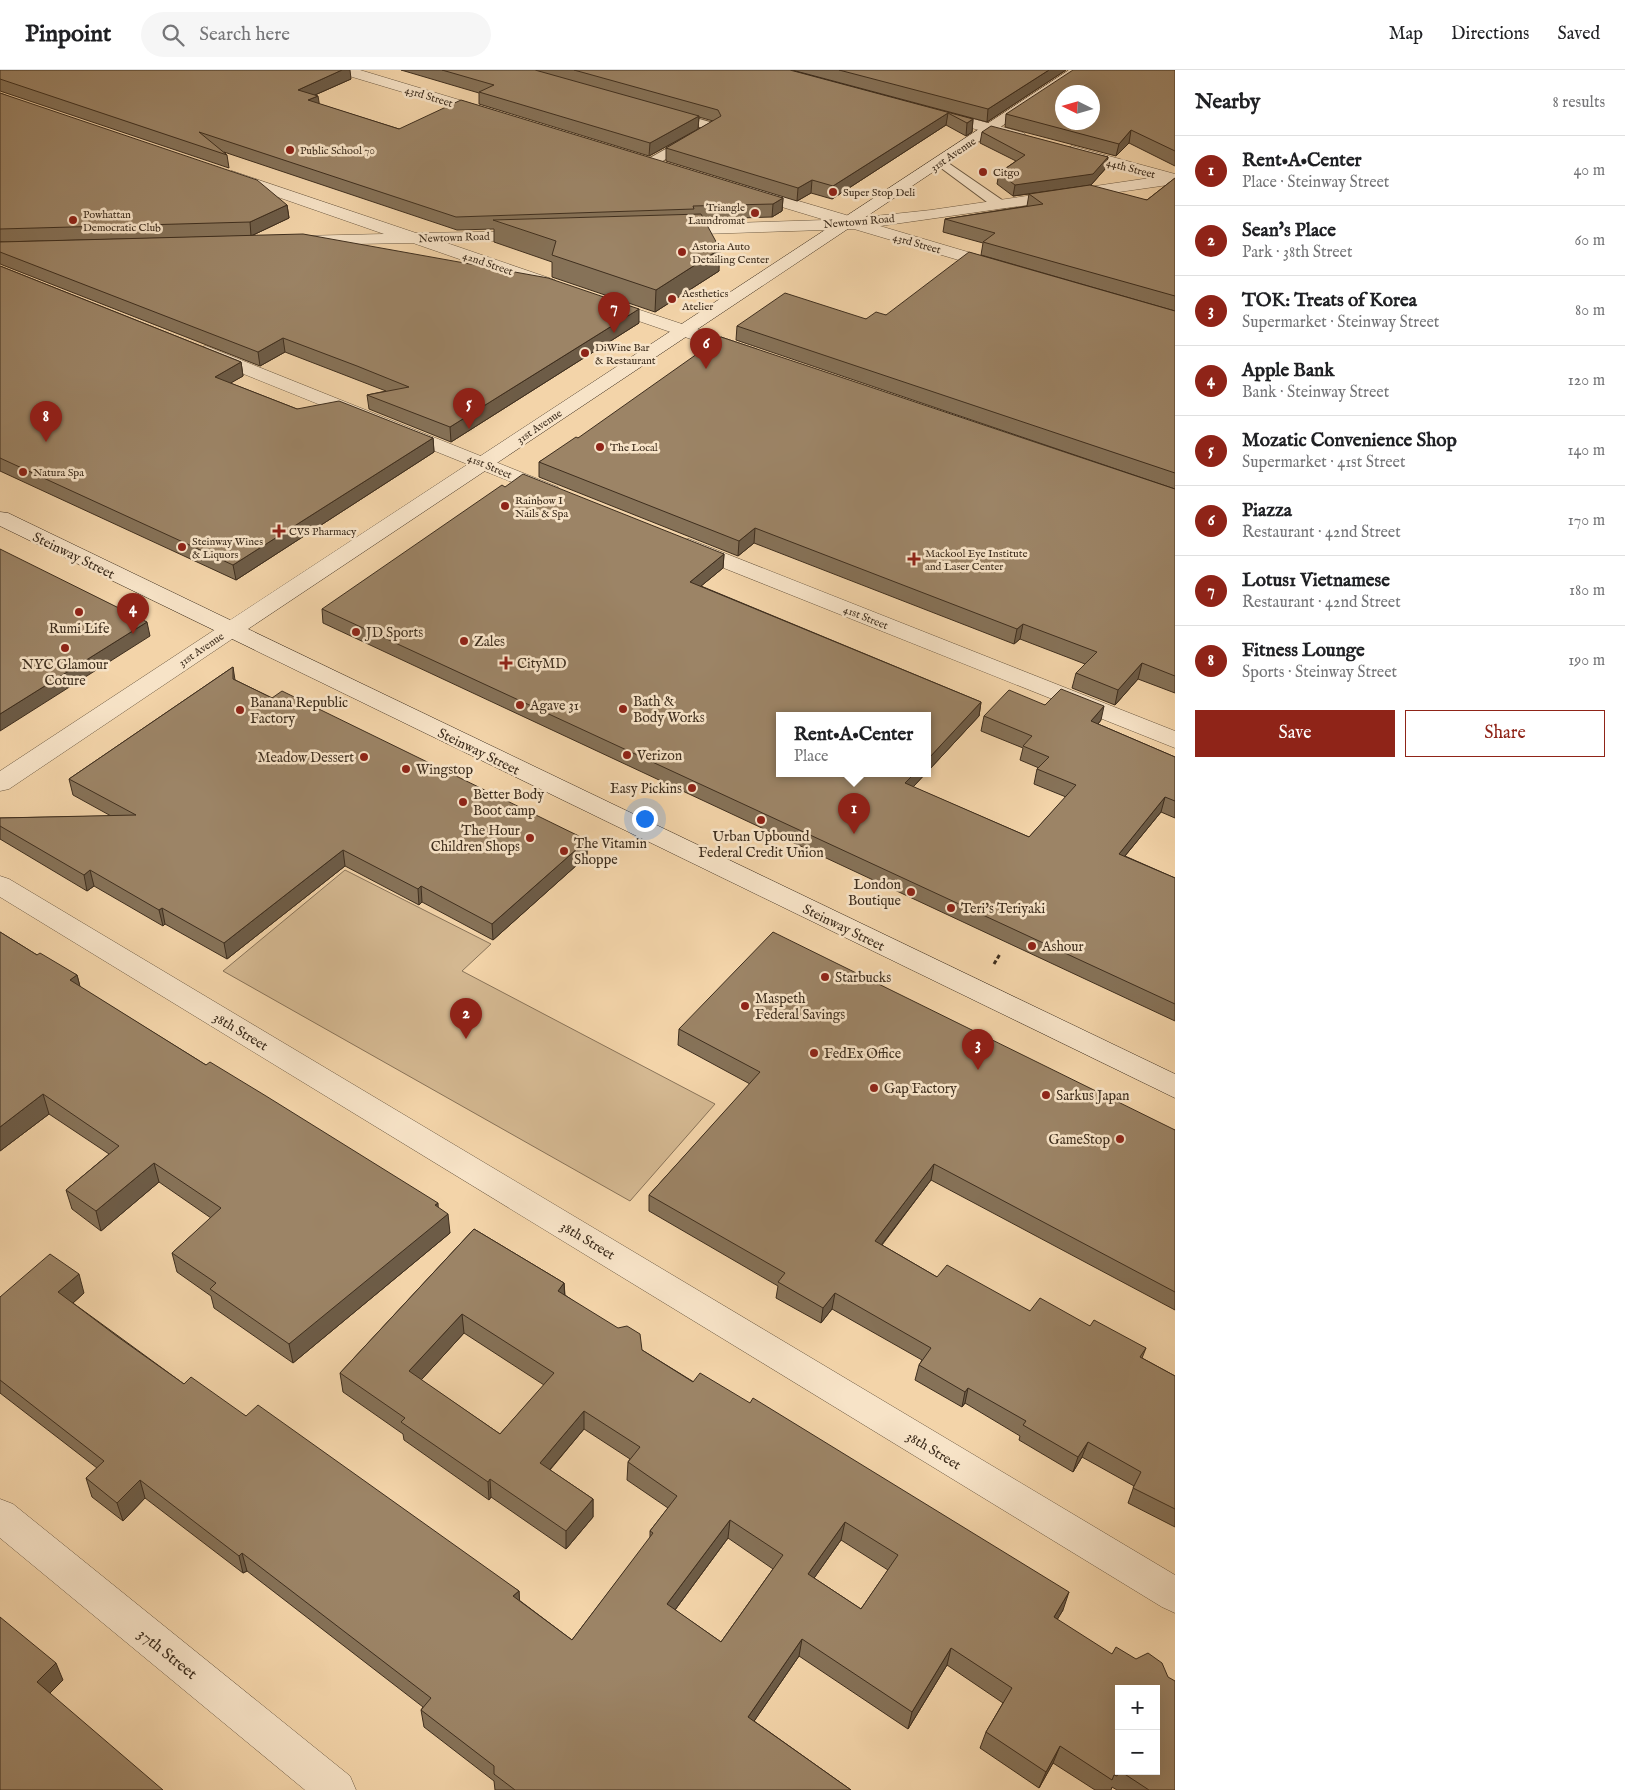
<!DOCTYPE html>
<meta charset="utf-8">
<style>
:root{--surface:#fff;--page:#f6f6f6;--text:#202124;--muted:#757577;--line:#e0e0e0;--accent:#8f2418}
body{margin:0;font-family:"IM FELL English",serif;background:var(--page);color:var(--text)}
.controls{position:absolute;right:15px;bottom:15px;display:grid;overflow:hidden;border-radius:0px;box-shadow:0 5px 20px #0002}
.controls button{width:45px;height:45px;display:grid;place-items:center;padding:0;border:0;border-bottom:1px solid var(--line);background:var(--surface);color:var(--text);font:25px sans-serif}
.compass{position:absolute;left:1055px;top:15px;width:45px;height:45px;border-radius:50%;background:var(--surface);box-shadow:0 5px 20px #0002;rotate:275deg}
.you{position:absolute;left:644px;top:748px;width:18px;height:18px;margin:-12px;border:4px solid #fff;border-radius:50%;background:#1a73e8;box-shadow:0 0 0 8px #1a73e833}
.badge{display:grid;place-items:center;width:32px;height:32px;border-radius:50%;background:var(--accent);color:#fff;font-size:16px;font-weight:700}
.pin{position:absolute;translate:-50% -41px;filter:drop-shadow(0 1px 2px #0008)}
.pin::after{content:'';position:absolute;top:26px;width:18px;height:15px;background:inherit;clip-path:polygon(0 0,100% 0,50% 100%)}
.popup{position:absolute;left:776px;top:642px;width:155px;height:65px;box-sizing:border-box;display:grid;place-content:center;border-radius:0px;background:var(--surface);filter:drop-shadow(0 1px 4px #0005);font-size:16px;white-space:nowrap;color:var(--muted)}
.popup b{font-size:19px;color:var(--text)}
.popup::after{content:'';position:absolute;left:50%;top:100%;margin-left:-10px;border:10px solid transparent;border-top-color:var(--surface)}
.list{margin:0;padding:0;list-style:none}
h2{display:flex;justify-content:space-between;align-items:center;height:65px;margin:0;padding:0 20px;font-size:21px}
h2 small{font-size:16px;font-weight:400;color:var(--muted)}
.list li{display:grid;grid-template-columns:32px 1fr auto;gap:15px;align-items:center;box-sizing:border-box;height:70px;padding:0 20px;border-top:1px solid var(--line)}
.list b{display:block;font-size:19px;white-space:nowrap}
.list p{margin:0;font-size:16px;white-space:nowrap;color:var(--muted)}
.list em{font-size:16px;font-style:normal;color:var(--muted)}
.actions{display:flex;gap:10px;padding:15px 20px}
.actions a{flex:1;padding:11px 0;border:1px solid var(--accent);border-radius:0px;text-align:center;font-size:18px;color:var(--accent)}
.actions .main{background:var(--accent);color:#fff}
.icon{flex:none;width:28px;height:28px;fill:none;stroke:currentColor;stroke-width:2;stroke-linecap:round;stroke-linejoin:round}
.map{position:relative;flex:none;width:1175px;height:1720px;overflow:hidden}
header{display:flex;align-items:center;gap:30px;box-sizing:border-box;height:70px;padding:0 25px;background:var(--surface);border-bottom:1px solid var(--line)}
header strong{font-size:24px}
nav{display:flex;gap:28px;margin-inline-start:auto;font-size:18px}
.search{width:350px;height:45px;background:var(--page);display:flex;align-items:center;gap:12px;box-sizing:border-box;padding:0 18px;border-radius:28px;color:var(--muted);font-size:19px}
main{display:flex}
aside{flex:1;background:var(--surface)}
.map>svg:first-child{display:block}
.green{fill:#d4b891;stroke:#897358}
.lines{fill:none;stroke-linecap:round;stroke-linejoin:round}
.lane-casing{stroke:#6b5841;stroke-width:2}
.street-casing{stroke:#6b5841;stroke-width:1}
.secondary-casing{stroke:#3e2e1e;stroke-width:1}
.path{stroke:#3e2e1e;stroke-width:3;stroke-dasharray:4 2.5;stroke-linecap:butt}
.lane{fill:#f7e3c7;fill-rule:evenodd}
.street{fill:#f7e3c7;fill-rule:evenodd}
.secondary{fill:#f7e3c7;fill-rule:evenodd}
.wall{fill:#867258;stroke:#3e2e1e;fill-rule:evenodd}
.shaded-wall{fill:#6d5c47;stroke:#3e2e1e}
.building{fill:#9c8466;stroke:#3e2e1e;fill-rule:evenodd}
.poi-dot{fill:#8f2418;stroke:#f7e3c7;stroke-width:2}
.labels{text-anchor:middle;stroke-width:5;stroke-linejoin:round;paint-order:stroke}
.far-street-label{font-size:11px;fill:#3e2e1e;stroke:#f7e3c7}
.far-poi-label{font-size:11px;fill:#3e2e1e;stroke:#f7e3c7;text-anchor:start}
.street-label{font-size:14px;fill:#3e2e1e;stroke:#f7e3c7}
.poi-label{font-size:14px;fill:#3e2e1e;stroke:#f7e3c7;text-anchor:start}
.near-street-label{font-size:16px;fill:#3e2e1e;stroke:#f7e3c7}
</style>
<header>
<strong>Pinpoint</strong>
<div class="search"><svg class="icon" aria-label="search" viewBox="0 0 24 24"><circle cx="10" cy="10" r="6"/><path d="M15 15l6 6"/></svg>Search here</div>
<nav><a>Map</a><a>Directions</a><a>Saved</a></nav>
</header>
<main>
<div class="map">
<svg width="1175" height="1720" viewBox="0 0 1175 1720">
<rect width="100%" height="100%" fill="#f3d4a9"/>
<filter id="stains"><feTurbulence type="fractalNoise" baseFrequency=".004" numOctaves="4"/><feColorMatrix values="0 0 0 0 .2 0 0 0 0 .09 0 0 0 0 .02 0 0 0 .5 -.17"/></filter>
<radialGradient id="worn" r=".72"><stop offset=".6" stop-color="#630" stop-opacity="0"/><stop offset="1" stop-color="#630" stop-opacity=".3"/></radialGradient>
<path class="green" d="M345 800 491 874 462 901 715 1034 630 1131 223 901Z"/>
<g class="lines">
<defs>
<path id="lane" d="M671 41 717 54 719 57 656 95H648L646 92 648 89 703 58 667 48V42Z
M941 88 1005 132 1006 135 1005 138H995L937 95 935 92Z"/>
<path id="street" d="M337 0H360L496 41 499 44 496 47H486L339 3Z
M937 39 1024 63 1026 66 1018 71 932 47 929 44 932 41Z
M1072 76 1175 104V114L880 156 1005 193 1008 197 1005 201 999 202 854 159 671 165 665 164 662 160 665 156 671 155 825 150 742 125 740 121 742 117 748 116 856 148 931 140 1150 108 1066 84 1064 81Z
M232 101 416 163 537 161 540 165 537 169 531 170 444 172 555 210 558 214 555 218H543L413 173 293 175 290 171 293 167 299 166 384 164 226 109 224 106Z
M604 228 757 279 759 283 757 287H743L598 237 595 233 598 229Z
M206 276 558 417 561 421 558 425 551 427 544 425 199 286 197 282 199 278Z
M689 469 1175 661V678L681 481 678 476 681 471Z
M230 553 238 555 242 560 238 565 9 719 0 721V701L222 555Z
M0 806 9 809 1175 1505V1543L1162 1537 0 827Z
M0 1429 13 1434 350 1706 356 1720H305L0 1468Z"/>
<path id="secondary" d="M1069 0H1086L248 559 1175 1004V1028L0 456V442L8 443 230 550Z"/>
</defs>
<use href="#lane" class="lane-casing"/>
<use href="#street" class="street-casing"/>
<use href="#secondary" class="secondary-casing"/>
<path class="path" d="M994 894 1000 884"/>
<use href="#lane" class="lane"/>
<use href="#street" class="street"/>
<use href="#secondary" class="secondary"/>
</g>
<path class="wall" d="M0 0 351 9 315 25 319 34 399 59 783 128 782 141 772 147 704 149 719 201 655 242 552 207V192L494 172V159L457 160 224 82 227 85 229 98 0 21Z
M401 0H790L973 49 972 62 966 66 946 55 832 129 811 123 797 131 666 91V78L713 51 699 47 698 59 649 86 479 34V23Z
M792 0H1066L987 52Z
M1175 0V96L1129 73 1116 86 1005 57 1006 44Z
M0 23 287 135 289 148 251 166 0 172Z
M982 62 1108 87 1106 98 1091 115 1057 120 1147 130 1175 108V241L981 185 983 173 943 162 945 149 1027 136 1029 124 1013 126 997 114 999 103 1016 91 980 73Z
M0 172 639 253 451 372 369 339 367 325 386 321 285 282 260 296 0 194Z
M0 196 241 292 243 306 230 313 297 339 433 368 434 382 236 510 0 401Z
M1175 241V419L736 270 737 256 866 249 886 245Z
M578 368 1175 419V623L1138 609 1115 635 1072 618 1076 603 1085 594 1020 569 1014 574 754 473 738 486 539 407V392Z
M724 484 723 498 701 516 981 632 979 646 928 701V645L780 703H926L913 717 1029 767 1066 727 1034 714 1037 699 1039 698 1020 690 1023 678 981 661 984 646 1045 635 1101 650 1098 654 1175 687V748L1161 742 1125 786 1175 808V951L323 553 322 539Z
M233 597 235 610 272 628 587 770V786L493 870 422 832 419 835 345 796 227 889 165 854 163 856 94 816 87 821 0 769V748L111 746 73 725 69 709Z
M0 862 37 885 77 905 80 917 206 995 438 1137 450 1163 293 1293 214 1238 211 1226 177 1202 172 1183 211 1148 159 1112 101 1161 72 1139 66 1120 109 1084 49 1044 0 1081Z
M679 959 1175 1060V1240L931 1110 882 1175 937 1207 1030 1241 1090 1256 1146 1278 1142 1288 1175 1306V1457L1128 1433 1134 1416 1082 1387 1073 1402 1019 1370 1020 1366 965 1333 962 1337 915 1310 919 1295 922 1290 832 1239 821 1253 776 1228 778 1216 649 1141V1125L750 1014 678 975Z
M474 1159 564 1213 565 1225 642 1280 1063 1540 1057 1549 1175 1720H1117L1112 1717 1111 1720H1095L1053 1693 1039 1718 980 1678 986 1662 1003 1633 947 1595 908 1659 799 1586 754 1651 851 1720H495L494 1711 424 1657 421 1640 423 1637 247 1501 243 1503 145 1428 123 1451 92 1427 86 1408 97 1398 0 1323V1227L84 1223 73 1233 184 1314 246 1346 519 1521V1530L572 1570 650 1468V1461L668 1438 627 1410 628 1392 630 1389 584 1359 550 1400 593 1429V1447L566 1479 491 1427 489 1430 404 1370 403 1364 343 1322 340 1303ZM464 1263 544 1315 500 1364 421 1310ZM728 1468 773 1499 721 1572 675 1540ZM841 1470 888 1500 861 1539 814 1508Z"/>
<path class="shaded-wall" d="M342 0H350L351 9 299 32 298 20Z
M1049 0H1066L987 52 988 39Z
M318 26 320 38 308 30Z
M948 43 946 55 832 129 833 116Z
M699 46 698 59 649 86 650 73Z
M973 49 972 62 966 66 967 53Z
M1131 60 1129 73 1116 86 1119 74Z
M1108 87 1106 98 1091 115 1013 126 1015 115Z
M812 110 811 123 797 131 798 118Z
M783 128 782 141 772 147 773 134Z
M287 135 289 148 251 166 250 152Z
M720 179 719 201 655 242 656 220Z
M639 239V253L451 372 450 357Z
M283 268 285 282 260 296 258 282Z
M241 292 243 306 217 321 215 307Z
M433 368 434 382 236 510 233 495Z
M755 458 754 473 738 486 739 471Z
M724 484 723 498 689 526 690 512Z
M147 552 150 566 0 661V644Z
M1023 554 1020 569 1014 574 1017 559Z
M1142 593 1138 609 1115 635 1118 620Z
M981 632 979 646 928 701V689Z
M1104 636 1101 650 1088 666 1091 651Z
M915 703H926L903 728 905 713Z
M1165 727 1161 742 1115 798 1119 784Z
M587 770V786L493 870 492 854Z
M343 780 345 796 227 889 224 873Z
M90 800 94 816 87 821 84 805Z
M421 816 422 832 419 835 418 819Z
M162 838 165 854 163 856 159 840Z
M77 905 82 924 70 910Z
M43 1024 49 1044 0 1081V1057Z
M154 1093 159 1112 101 1161 96 1141Z
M934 1094 931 1110 872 1187 875 1171Z
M438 1133 439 1151 448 1144 450 1163 293 1293 289 1274Z
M79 1204 84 1223 64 1241 58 1222Z
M564 1213 565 1232 558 1221Z
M835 1223 832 1239 821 1253 823 1238Z
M462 1244 464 1263 412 1320 409 1301Z
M968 1318 965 1333 962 1337 965 1322Z
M584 1341V1359L540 1411V1393Z
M1088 1372 1082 1387 1073 1402 1078 1387Z
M490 1409 491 1427 489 1430 488 1412Z
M140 1410 145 1428 123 1451 117 1433Z
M593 1429V1447L566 1479V1461Z
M730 1450 728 1468 666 1552 667 1534Z
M845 1452 841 1470 805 1521 808 1504Z
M242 1483 247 1501 243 1503 239 1486Z
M519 1521 520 1538 513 1526Z
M1069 1522 1063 1540 1048 1565 1054 1547Z
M802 1569 799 1586 746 1663 748 1647Z
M951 1578 947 1595 908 1659 912 1642Z
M56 1593 63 1610 44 1629 37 1612Z
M1060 1676 1053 1693 1039 1718 1046 1702Z"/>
<path class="building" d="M0 0H342L298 20 318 26 308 30 399 59 461 30 783 128 773 134 693 136 694 139 456 147 199 62 227 85 0 9Z
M442 0H535L699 46 650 73 479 22 494 15Z
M574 0H790L973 49 967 53 948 43 833 116 812 110 798 118 666 78 721 46 718 40Z
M839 0H1049L988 39Z
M1073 0H1175V81L1131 60 1119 74 1006 44ZM1062 22H1092V52H1062Z
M0 23 257 110 287 135 250 152 0 159Z
M991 56 1108 87 1093 104 1015 115 999 103 1025 85 982 62Z
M1175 108V226L983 172 995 163 945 149 1043 134 1029 124 1090 115 1147 130Z
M701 144 720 179 656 220 552 185 556 171 493 150Z
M303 164 548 208 639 239 450 357 367 325 409 317 357 296 283 268 258 282 0 182V172Z
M969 182 1175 241V403L737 256 785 223 866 249 876 242 886 245Z
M0 196 241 292 215 307 297 339 339 331 433 368 233 495 0 388Z
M721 267 1175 419V606L1142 593 1118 620 1076 603 1097 582 1023 554 1017 559 755 458 739 471 539 392 576 367 578 368Z
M523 404 724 484 690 512 981 632 928 689V645H780V703H915L905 713 1029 767 1076 715 1037 699 1049 687 1023 676 1032 666 984 646 1009 620 1045 635 1061 619 1104 636 1091 651 1175 687V731L1165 727 1119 784 1175 808V934L322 539 502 415 505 417Z
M0 479 147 552 0 644Z
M233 597V609L272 628 282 621 587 770 492 854 421 816 418 819 343 780 224 873 162 838 159 840 90 800 84 805 0 756V748L136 745 69 709Z
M0 862 37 885 40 883 77 905 70 910 206 995 210 992 266 1026 438 1133 435 1135 448 1144 289 1274 210 1219 216 1213 172 1183 221 1138 154 1093 96 1141 66 1120 119 1076 43 1024 0 1057Z
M773 862 1175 1060V1222L934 1094 875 1171 937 1207 947 1195 1030 1241 1040 1228 1090 1256 1094 1250 1146 1278 1140 1287 1175 1306V1439L1133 1418 1141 1402 1088 1372 1078 1387 1023 1355 1026 1351 968 1318 965 1322 919 1295 931 1278 835 1223 823 1238 778 1212 785 1203 649 1125 760 1002 679 959Z
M474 1159 564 1213 558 1221 618 1258 627 1256 640 1264 642 1280 693 1312 700 1303 750 1333 753 1328 1069 1522 1054 1547 1112 1584 1116 1577 1136 1589 1148 1583 1162 1593 1168 1607 1175 1611V1720H1149L1120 1701H1156V1619H1119V1701H1120L1117 1706 1114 1705 1112 1710 1060 1676 1046 1702 986 1662 1012 1618 951 1578 912 1642 802 1569 748 1647 851 1720H515L494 1704V1696L421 1640 431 1628 242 1483 239 1486 140 1410 117 1433 86 1408 104 1391 0 1310V1227L50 1184 79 1204 58 1222 118 1267 184 1314 191 1307 246 1346 258 1335 519 1521 513 1526 572 1570 653 1463 650 1461 677 1426 628 1392 640 1377 584 1341 540 1393 593 1429 566 1461 490 1409 488 1412 401 1352 405 1348 340 1303ZM462 1244 554 1303 500 1364 409 1301ZM730 1450 783 1485 721 1572 667 1534ZM845 1452 898 1485 861 1539 808 1504Z
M0 1547 56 1593 37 1612 163 1720H0Z"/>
<g class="poi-dot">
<circle cx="290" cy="80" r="5"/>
<circle cx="983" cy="102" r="5"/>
<circle cx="833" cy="122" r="5"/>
<circle cx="755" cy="143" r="5"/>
<circle cx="73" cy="150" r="5"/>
<circle cx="682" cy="182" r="5"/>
<circle cx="672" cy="229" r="5"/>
<circle cx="585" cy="283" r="5"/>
<circle cx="600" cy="377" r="5"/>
<circle cx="23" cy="402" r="5"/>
<circle cx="505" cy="436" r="5"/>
<path d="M276.5 453.5h5v5h5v5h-5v5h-5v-5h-5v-5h5z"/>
<circle cx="182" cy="477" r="5"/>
<path d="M911.5 481.5h5v5h5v5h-5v5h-5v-5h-5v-5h5z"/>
<circle cx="79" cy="542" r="5"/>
<circle cx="356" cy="562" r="5"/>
<circle cx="464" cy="571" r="5"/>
<circle cx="65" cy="578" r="5"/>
<path d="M503.5 585.5h5v5h5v5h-5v5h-5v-5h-5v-5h5z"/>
<circle cx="520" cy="635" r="5"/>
<circle cx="623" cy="639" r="5"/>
<circle cx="240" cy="640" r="5"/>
<circle cx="627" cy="685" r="5"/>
<circle cx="364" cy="687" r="5"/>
<circle cx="406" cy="699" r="5"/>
<circle cx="692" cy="718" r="5"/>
<circle cx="463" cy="732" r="5"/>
<circle cx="761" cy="750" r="5"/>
<circle cx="530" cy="768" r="5"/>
<circle cx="564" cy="781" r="5"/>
<circle cx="911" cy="822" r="5"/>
<circle cx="951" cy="838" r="5"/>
<circle cx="1032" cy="876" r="5"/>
<circle cx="825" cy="907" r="5"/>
<circle cx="745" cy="936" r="5"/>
<circle cx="814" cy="983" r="5"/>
<circle cx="874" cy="1018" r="5"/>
<circle cx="1046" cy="1025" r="5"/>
<circle cx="1120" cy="1069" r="5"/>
</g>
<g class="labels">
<g class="far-street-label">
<text transform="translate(429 26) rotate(17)" y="4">43rd Street</text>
<text transform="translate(953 84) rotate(-34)" y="4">31st Avenue</text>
<text transform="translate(1131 98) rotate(15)" y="4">44th Street</text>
<text transform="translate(859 151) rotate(-5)" y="4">Newtown Road</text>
<text transform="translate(454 167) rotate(-2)" y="4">Newtown Road</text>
<text transform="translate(917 173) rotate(16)" y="4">43rd Street</text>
<text transform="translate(488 193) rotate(19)" y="4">42nd Street</text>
<text transform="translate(539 356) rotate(-34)" y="4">31st Avenue</text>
<text transform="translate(490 396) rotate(23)" y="4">41st Street</text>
<text transform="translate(866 547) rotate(22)" y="4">41st Street</text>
<text transform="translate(201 579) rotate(-34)" y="4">31st Avenue</text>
</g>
<g class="far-poi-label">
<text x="300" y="84">Public School 70</text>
<text x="993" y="106">Citgo</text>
<text x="843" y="126">Super Stop Deli</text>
<text x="745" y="141" text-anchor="end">Triangle<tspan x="745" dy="13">Laundromat</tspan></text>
<text x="83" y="148">Powhattan<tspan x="83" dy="13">Democratic Club</tspan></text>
<text x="692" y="180">Astoria Auto<tspan x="692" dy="13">Detailing Center</tspan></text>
<text x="682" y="227">Aesthetics<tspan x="682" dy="13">Atelier</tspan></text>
<text x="595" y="281">DiWine Bar<tspan x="595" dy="13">&amp; Restaurant</tspan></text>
<text x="610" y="381">The Local</text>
<text x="33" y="406">Natura Spa</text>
<text x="515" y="434">Rainbow I<tspan x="515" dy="13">Nails &amp; Spa</tspan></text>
<text x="289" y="465">CVS Pharmacy</text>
<text x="192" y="475">Steinway Wines<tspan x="192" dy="13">&amp; Liquors</tspan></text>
<text x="925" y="487">Mackool Eye Institute<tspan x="925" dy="13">and Laser Center</tspan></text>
</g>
<g class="street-label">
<text transform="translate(74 485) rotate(26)" y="5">Steinway Street</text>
<text transform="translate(479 681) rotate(26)" y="5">Steinway Street</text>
<text transform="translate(844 857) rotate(26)" y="5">Steinway Street</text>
<text transform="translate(241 961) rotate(31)" y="5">38th Street</text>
<text transform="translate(588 1170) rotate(31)" y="5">38th Street</text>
<text transform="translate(934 1380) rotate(31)" y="5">38th Street</text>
</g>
<g class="poi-label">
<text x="79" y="563" text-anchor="middle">Rumi Life</text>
<text x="366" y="567">JD Sports</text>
<text x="474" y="576">Zales</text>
<text x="517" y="598">CityMD</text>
<text x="65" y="599" text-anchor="middle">NYC Glamour<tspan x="65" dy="16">Coture</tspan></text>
<text x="633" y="636">Bath &amp;<tspan x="633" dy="16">Body Works</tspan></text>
<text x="250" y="637">Banana Republic<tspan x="250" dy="16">Factory</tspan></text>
<text x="530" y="640">Agave 31</text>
<text x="637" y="690">Verizon</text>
<text x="354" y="692" text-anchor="end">Meadow Dessert</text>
<text x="416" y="704">Wingstop</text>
<text x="682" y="723" text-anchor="end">Easy Pickins</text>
<text x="473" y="729">Better Body<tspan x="473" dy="16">Boot camp</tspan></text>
<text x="520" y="765" text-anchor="end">The Hour<tspan x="520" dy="16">Children Shops</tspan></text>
<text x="761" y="771" text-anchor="middle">Urban Upbound<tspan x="761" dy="16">Federal Credit Union</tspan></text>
<text x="574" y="778">The Vitamin<tspan x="574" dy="16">Shoppe</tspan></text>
<text x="901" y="819" text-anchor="end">London<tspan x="901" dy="16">Boutique</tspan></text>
<text x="961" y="843">Teri's Teriyaki</text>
<text x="1042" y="881">Ashour</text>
<text x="835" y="912">Starbucks</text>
<text x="755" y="933">Maspeth<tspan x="755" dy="16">Federal Savings</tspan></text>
<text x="824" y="988">FedEx Office</text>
<text x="884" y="1023">Gap Factory</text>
<text x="1056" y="1030">Sarkus Japan</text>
<text x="1110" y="1074" text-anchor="end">GameStop</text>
</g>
<g class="near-street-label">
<text transform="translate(168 1583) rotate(39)" y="6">37th Street</text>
</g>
</g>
<rect width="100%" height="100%" filter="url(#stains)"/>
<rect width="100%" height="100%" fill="url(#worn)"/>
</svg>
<div class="controls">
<button>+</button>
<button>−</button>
</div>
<svg class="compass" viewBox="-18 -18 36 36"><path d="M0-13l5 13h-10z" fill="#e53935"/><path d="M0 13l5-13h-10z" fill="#757577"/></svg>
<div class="you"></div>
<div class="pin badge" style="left:854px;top:764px">1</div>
<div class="popup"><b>Rent•A•Center</b>Place</div>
<div class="pin badge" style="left:466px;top:969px">2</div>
<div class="pin badge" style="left:978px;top:1000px">3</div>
<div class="pin badge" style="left:133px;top:564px">4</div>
<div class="pin badge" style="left:469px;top:359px">5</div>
<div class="pin badge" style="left:706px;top:299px">6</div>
<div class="pin badge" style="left:614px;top:263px">7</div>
<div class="pin badge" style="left:46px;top:372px">8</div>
</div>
<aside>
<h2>Nearby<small>8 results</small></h2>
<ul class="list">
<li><span class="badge">1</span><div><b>Rent•A•Center</b><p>Place · Steinway Street</p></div><em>40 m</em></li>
<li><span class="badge">2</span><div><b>Sean's Place</b><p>Park · 38th Street</p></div><em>60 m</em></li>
<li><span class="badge">3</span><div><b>TOK: Treats of Korea</b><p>Supermarket · Steinway Street</p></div><em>80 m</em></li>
<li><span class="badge">4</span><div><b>Apple Bank</b><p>Bank · Steinway Street</p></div><em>120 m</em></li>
<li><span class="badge">5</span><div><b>Mozatic Convenience Shop</b><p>Supermarket · 41st Street</p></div><em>140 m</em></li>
<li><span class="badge">6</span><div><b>Piazza</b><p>Restaurant · 42nd Street</p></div><em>170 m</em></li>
<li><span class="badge">7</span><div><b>Lotus1 Vietnamese</b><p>Restaurant · 42nd Street</p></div><em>180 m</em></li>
<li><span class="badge">8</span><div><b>Fitness Lounge</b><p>Sports · Steinway Street</p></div><em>190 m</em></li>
</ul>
<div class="actions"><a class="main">Save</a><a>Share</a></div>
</aside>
</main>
